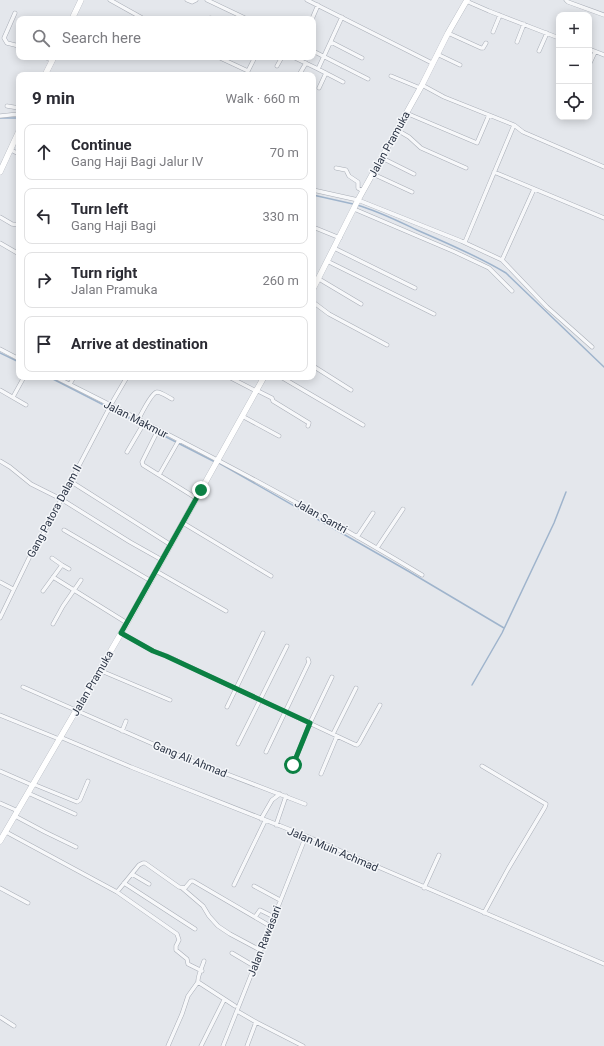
<!DOCTYPE html>
<meta charset="utf-8">
<style>
:root{--surface:#fff;--page:#f7f7f7;--text:#2b2b33;--muted:#7c7c81;--line:#e1e1e2}
body{margin:0;font-family:Roboto,sans-serif;background:var(--page);color:var(--text)}
.controls{position:absolute;right:12px;top:12px;display:grid;overflow:hidden;border-radius:8px;box-shadow:0 2px 10px #0003}
.controls button{width:36px;height:36px;display:grid;place-items:center;padding:0;border:0;border-bottom:1px solid var(--line);background:var(--surface);color:var(--text);font:20px sans-serif}
.stop{position:absolute;width:12px;height:12px;margin:-9px;border:3px solid #0b8043;border-radius:50%;background:#fff}
.stop.end{background:#0b8043;border-color:#fff;box-shadow:0 1px 4px #0008}
.list{margin:0;padding:0;list-style:none}
h2{display:flex;justify-content:space-between;align-items:center;height:52px;margin:0;padding:0 16px;font-size:17px}
h2 small{font-size:13px;font-weight:400;color:var(--muted)}
.list li{display:grid;grid-template-columns:26px 1fr auto;gap:12px;align-items:center;box-sizing:border-box;height:56px;margin:0 8px 8px;padding:0 8px;border:1px solid var(--line);border-radius:8px}
.list b{display:block;font-size:15px;white-space:nowrap}
.list p{margin:0;font-size:13px;white-space:nowrap;color:var(--muted)}
.list em{font-size:13px;font-style:normal;color:var(--muted)}
.icon{flex:none;width:22px;height:22px;fill:none;stroke:currentColor;stroke-width:2;stroke-linecap:round;stroke-linejoin:round}
.map{position:relative;flex:none;width:604px;height:1046px;overflow:hidden}
.search{position:absolute;background:var(--surface);box-shadow:0 2px 10px #0003;left:16px;top:16px;width:300px;height:44px;display:flex;align-items:center;gap:10px;box-sizing:border-box;padding:0 14px;border-radius:8px;color:var(--muted);font-size:15px}
.panel{position:absolute;background:var(--surface);box-shadow:0 2px 10px #0003;left:16px;top:72px;width:300px;height:308px;border-radius:8px}
.map>svg:first-child{display:block}
.lines{fill:none;stroke-linecap:round;stroke-linejoin:round}
.stream{stroke:#9fb4cc;stroke-width:1.5}
.street-casing{stroke:#a9aeb7;stroke-width:4.5}
.secondary-casing{stroke:#a9aeb7;stroke-width:6}
.street{stroke:#f7f8fa;stroke-width:3.5}
.secondary{stroke:#fff;stroke-width:5.5}
.route{stroke:#0b8043;stroke-width:5}
.labels{text-anchor:middle;stroke-width:3;stroke-linejoin:round;paint-order:stroke}
.street-label{font-size:11px;fill:#2b3445;stroke:#f4f6f9}
</style>
<div class="map">
<svg width="604" height="1046" viewBox="0 0 604 1046">
<rect width="100%" height="100%" fill="#e4e7ec"/>
<g class="lines">
<path class="stream" d="M0 118H19
M313 195 353 204
M357 205C378 211 398 221 417 230 447 243 478 256 506 273L604 367
M0 353 19 362
M49 377 215 462
M219 463 408 571 504 628
M472 685 502 633 554 523 566 492"/>
<defs>
<path id="street" d="M110 0 144 19
M187 0 192 2 196 0
M207 0 247 19
M307 0 432 63
M566 0 568 2 604 15
M466 1 489 11 559 38
M15 13 4 38 7 43 19 46
M342 17 318 69 343 82
M209 19 210 18 215 19
M312 19 318 5
M493 32 500 15
M448 33 481 48H483L486 43
M331 42 362 58
M517 42 524 24
M589 49 604 55
M313 51 368 79
M539 51 547 33
M437 54 460 65
M44 57 52 60
M218 57 248 71 255 57
M293 57 318 69
M589 65 595 52
M277 66 282 57
M299 75 306 63
M391 76 420 88
M422 85 444 97 514 125 523 132 604 167
M319 88 326 73
M7 106 19 108
M406 113 477 143 489 115
M0 116 19 114
M397 130 409 137 421 148 466 168
M11 150 19 154
M382 158 414 174
M336 168 346 170 349 176 358 182V188L363 191
M494 172 604 218
M373 174 412 192
M313 190 358 200 461 241 502 260 547 307 592 347
M354 209 455 252 489 268 512 291
M0 217 12 224 19 225
M313 227 340 238
M465 242 514 125
M0 243 19 254
M334 248 415 288
M502 260 534 189
M327 261 434 314
M319 279 361 304
M313 302 329 314 387 345
M0 349 19 359
M313 366 351 390
M55 377C179 439 303 503 422 575
M229 377 256 391
M281 377 363 425
M70 384 74 377
M0 390 26 405
M256 390 272 398 273 401 309 423 308 426
M13 397 24 377
M242 416 279 436
M138 420C141 415 151 393 157 392 161 392 168 397 172 399
M158 430 142 462 143 465 159 475
M179 440 159 475 196 498
M127 452 144 423
M0 461 10 467 31 484 61 499 130 542 162 560
M70 481 171 545
M183 523 271 576
M64 530 151 581
M357 537 373 513
M377 548 403 509
M62 565 69 569
M156 571 226 611
M53 577 127 623
M0 582 13 589
M43 591 62 565 52 558
M0 618 30 556 43 534 113 401 127 377
M53 624 63 606 81 580
M121 633 153 651 167 656 226 684 354 744 357 745 359 743 380 705
M99 670 170 700
M23 687 185 758 305 804
M227 707 263 633
M0 715 59 739
M122 731 126 721
M333 734 356 688
M60 737 131 767 306 836 604 964
M238 744 287 646
M266 752 309 662 308 659
M293 765 310 723 332 677
M482 766 546 804 545 807 508 869 484 913
M0 771 32 785
M321 774 337 736
M33 784 77 802 80 800 88 781
M28 793 75 814
M0 803 18 811
M15 816 45 832 76 847
M261 819 272 800 280 794
M276 825 286 796
M6 832 117 892 177 934 179 940 176 946V950L187 959 188 964 202 971
M132 874 149 884
M124 883 195 929
M234 885 265 821
M254 886 280 900
M0 888 28 903
M182 888 203 906 209 916 218 926 230 934 260 950
M424 888 439 855
M117 892 139 865 143 863H145L179 887 185 888 191 881H193L270 926
M255 917 260 910 274 917
M232 953 254 966
M204 961C202 967 197 978 198 982L235 1006
M237 1011 256 1022 303 1046
M0 1017 14 1026
M168 1046 182 1014 188 996 198 982
M201 1046 224 1000
M223 1046 306 836
M247 1046 256 1022"/>
<path id="secondary" d="M72 19 81 0
M45 75 54 57
M0 172 19 131
M313 289 358 200 422 85 448 33 467 0
M0 841 127 623 264 377"/>
</defs>
<use href="#street" class="street-casing"/>
<use href="#secondary" class="secondary-casing"/>
<use href="#street" class="street"/>
<use href="#secondary" class="secondary"/>
</g>
<g class="lines">
<path class="route" d="M201 490 121 633 153 651 166 656 310 723 293 765"/>
</g>
<g class="labels">
<g class="street-label">
<text transform="translate(389 144) rotate(-61)" y="4">Jalan Pramuka</text>
<text transform="translate(136 419) rotate(27)" y="4">Jalan Makmur</text>
<text transform="translate(54 511) rotate(-62)" y="4">Gang Patora Dalam II</text>
<text transform="translate(321 516) rotate(29)" y="4">Jalan Santri</text>
<text transform="translate(92 683) rotate(-60)" y="4">Jalan Pramuka</text>
<text transform="translate(190 759) rotate(22)" y="4">Gang Ali Ahmad</text>
<text transform="translate(333 849) rotate(23)" y="4">Jalan Muin Achmad</text>
<text transform="translate(264 941) rotate(-69)" y="4">Jalan Rawasari</text>
</g>
</g>
</svg>
<div class="controls">
<button>+</button>
<button>−</button>
<button><svg class="icon" aria-label="locate" viewBox="0 0 24 24"><circle cx="12" cy="12" r="6"/><path d="M12 2v4M12 18v4M2 12h4M18 12h4"/></svg></button>
</div>
<div class="stop" style="left:293px;top:765px"></div>
<div class="stop end" style="left:201px;top:490px"></div>
<div class="search"><svg class="icon" aria-label="search" viewBox="0 0 24 24"><circle cx="10" cy="10" r="6"/><path d="M15 15l6 6"/></svg>Search here</div>
<section class="panel">
<h2>9 min<small>Walk · 660 m</small></h2>
<ul class="list">
<li><svg class="icon" aria-label="ahead" viewBox="0 0 24 24"><path d="M12 20V5M6 11l6-6 6 6"/></svg><div><b>Continue</b><p>Gang Haji Bagi Jalur IV</p></div><em>70 m</em></li>
<li><svg class="icon" aria-label="left" viewBox="0 0 24 24"><path d="M17 20v-9H6M10 6l-5 5 5 5"/></svg><div><b>Turn left</b><p>Gang Haji Bagi</p></div><em>330 m</em></li>
<li><svg class="icon" aria-label="right" viewBox="0 0 24 24"><path d="M7 20v-9h11M14 6l5 5-5 5"/></svg><div><b>Turn right</b><p>Jalan Pramuka</p></div><em>260 m</em></li>
<li><svg class="icon" aria-label="arrive" viewBox="0 0 24 24"><path d="M6 21V4h12l-3 4 3 4H6"/></svg><div><b>Arrive at destination</b></div></li>
</ul>
</section>
</div>
